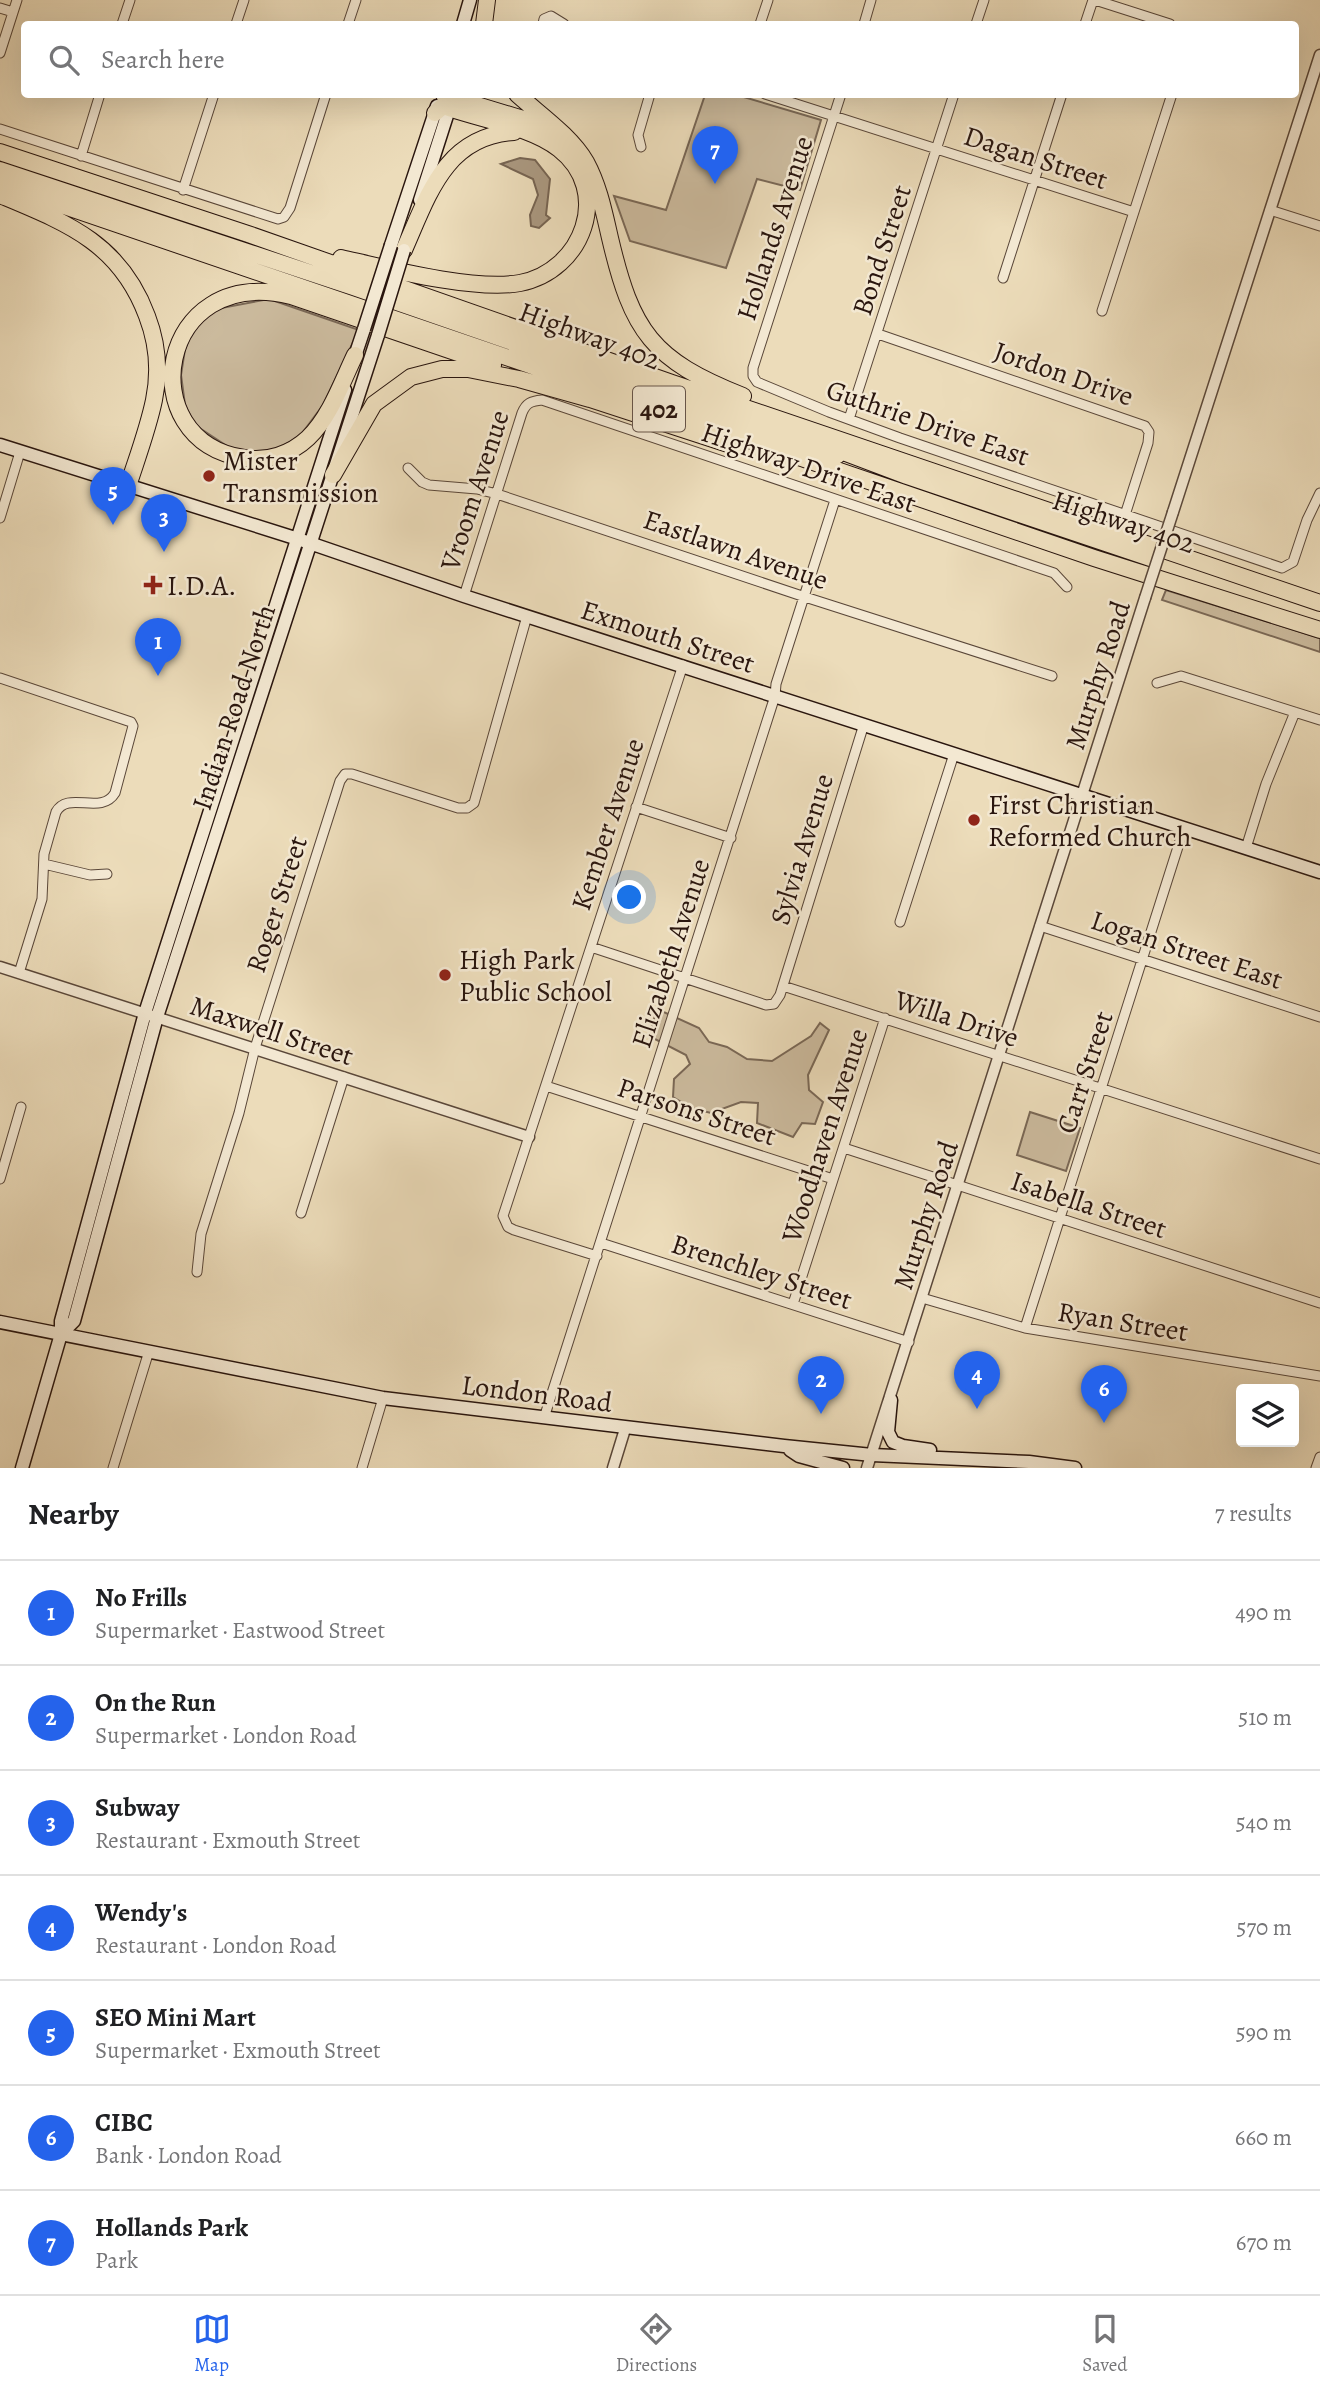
<!DOCTYPE html>
<meta charset="utf-8">
<style>
:root{--surface:#fff;--page:#f6f6f6;--text:#202124;--muted:#757577;--line:#e0e0e0;--accent:#2563eb}
body{margin:0;font-family:Alegreya,serif;background:var(--page);color:var(--text)}
.controls{position:absolute;right:21px;bottom:21px;display:grid;overflow:hidden;border-radius:7px;box-shadow:0 7px 28px #0002}
.controls button{width:63px;height:63px;display:grid;place-items:center;padding:0;border:0;border-bottom:2px solid var(--line);background:var(--surface);color:var(--text);font:35px sans-serif}
.you{position:absolute;left:630px;top:898px;width:24px;height:24px;margin:-18px;border:5px solid #fff;border-radius:50%;background:#1a73e8;box-shadow:0 0 0 10px #1a73e833}
.badge{display:grid;place-items:center;width:46px;height:46px;border-radius:50%;background:var(--accent);color:#fff;font-size:23px;font-weight:700}
.pin{position:absolute;translate:-50% -58px;filter:drop-shadow(0 2px 4px #0008)}
.pin::after{content:'';position:absolute;top:37px;width:24px;height:21px;background:inherit;clip-path:polygon(0 0,100% 0,50% 100%)}
.list{margin:0;padding:0;list-style:none}
h2{display:flex;justify-content:space-between;align-items:center;height:91px;margin:0;padding:0 28px;font-size:30px}
h2 small{font-size:23px;font-weight:400;color:var(--muted)}
.list li{display:grid;grid-template-columns:46px 1fr auto;gap:21px;align-items:center;box-sizing:border-box;height:105px;padding:0 28px;border-top:2px solid var(--line)}
.list b{display:block;font-size:26px;white-space:nowrap}
.list p{margin:0;font-size:23px;white-space:nowrap;color:var(--muted)}
.list em{font-size:23px;font-style:normal;color:var(--muted)}
.icon{flex:none;width:38px;height:38px;fill:none;stroke:currentColor;stroke-width:2;stroke-linecap:round;stroke-linejoin:round}
.map{position:relative;flex:none;width:1320px;height:1468px;overflow:hidden}
.search{position:absolute;background:var(--surface);box-shadow:0 7px 28px #0002;left:21px;right:21px;top:21px;height:77px;display:flex;align-items:center;gap:18px;box-sizing:border-box;padding:0 24px;border-radius:7px;color:var(--muted);font-size:26px}
.sheet{height:826px;background:var(--surface)}
nav{display:flex;justify-content:space-around;align-items:center;box-sizing:border-box;height:98px;border-top:2px solid var(--line);background:var(--surface);font-size:19px;color:var(--muted)}
nav a{display:grid;justify-items:center;gap:4px}
nav .on{color:var(--accent)}
.map>svg:first-child{display:block}
.green{fill:#cbba9d;stroke:#7a6856;stroke-width:2}
.water{fill:#aa9880;stroke:#766452;stroke-width:2}
.lines{fill:none;stroke-linecap:round;stroke-linejoin:round}
.minor-casing{stroke:#5a4739;stroke-width:11}
.tertiary-casing{stroke:#5a4739;stroke-width:13}
.secondary-casing{stroke:#29150e;stroke-width:15}
.motorway-casing{stroke:#29150e;stroke-width:18}
.minor{stroke:#f3e8d2;stroke-width:9}
.tertiary{stroke:#f3e8d2;stroke-width:10}
.secondary{stroke:#f3e8d2;stroke-width:12}
.motorway{stroke:#ecdcba;stroke-width:16}
.tertiary-bridge-casing{stroke:#5a4739;stroke-width:13;stroke-linecap:butt}
.secondary-bridge-casing{stroke:#29150e;stroke-width:15;stroke-linecap:butt}
.tertiary-bridge{stroke:#f3e8d2;stroke-width:10}
.secondary-bridge{stroke:#f3e8d2;stroke-width:12}
.poi-dot{fill:#8f2418;stroke:#f3e8d2;stroke-width:2.5}
.labels{text-anchor:middle;stroke-width:5;stroke-linejoin:round;paint-order:stroke}
.shield{fill:#f3e8d2;stroke:#665449;stroke-width:2}
.shield-label{font-size:26px;font-weight:bold;fill:#29150e}
.street-label{font-size:28px;fill:#29150e;stroke:#f3e8d2}
.poi-label{font-size:28px;fill:#29150e;stroke:#f3e8d2;text-anchor:start}
</style>
<div class="map">
<svg width="1320" height="1468" viewBox="0 0 1320 1468">
<rect width="100%" height="100%" fill="#ecdcba"/>
<filter id="stains"><feTurbulence type="fractalNoise" baseFrequency=".00286" numOctaves="4"/><feColorMatrix values="0 0 0 0 .2 0 0 0 0 .09 0 0 0 0 .02 0 0 0 .5 -.17"/></filter>
<radialGradient id="worn" r=".72"><stop offset=".6" stop-color="#630" stop-opacity="0"/><stop offset="1" stop-color="#630" stop-opacity=".3"/></radialGradient>
<path class="green" d="M705 95H737L821 120 800 190 757 179 726 268 630 241 614 196 666 210Z
M269 299 359 330 323 405 300 436 272 452H236L195 425 185 405 181 375 185 349 196 322 216 309Z
M1166 590 1320 638V652L1162 600Z
M657 1009 699 1028 709 1042 727 1047 747 1059 772 1061 811 1036 820 1023 829 1030 808 1075 809 1090 823 1102 815 1124 802 1123 793 1137 757 1123 758 1103 741 1102 711 1113 691 1108 673 1097 674 1079 690 1064 686 1055 649 1036Z
M1030 1112 1080 1128 1066 1171 1017 1155Z"/>
<path class="water" d="M520 158 535 160 550 179 546 215 550 218 539 228 531 226 530 215 538 195 533 179 501 164Z"/>
<g class="lines">
<defs>
<path id="minor" d="M1095 0 1170 24
M0 8 13 12
M122 24 130 0
M236 24 244 0
M348 24 356 0
M543 24 544 19 551 16 564 24
M760 24 768 0
M864 24 871 0
M976 24 984 0
M1085 24 1093 0
M0 53 17 0
M765 94 1134 212
M841 94 753 368V376L757 382 829 412 900 438 1282 568 1293 562 1307 520 1320 493
M0 129 278 219 284 217 290 208 326 94
M641 147 638 135 650 94
M81 156 100 94
M183 190 214 94
M1270 210 1320 226
M1003 278 1062 94
M1102 311 1172 94
M878 334 1145 426 1149 432 1148 443 1125 515
M849 419 954 94
M408 468 422 482 429 485 477 489 497 494 805 597 1052 676
M0 518 20 452
M464 596 522 413C526 403 531 401 542 400L1054 573 1067 587
M0 678 131 722 133 726 115 793C101 816 68 790 56 812L44 854 42 899 19 973
M1157 683 1181 676 1320 720
M636 807 731 838
M1246 848 1266 784 1295 712
M44 864 90 875 107 874
M900 922 954 754
M1040 926 1320 1017
M591 947 766 1005 774 1004 780 995 864 724
M783 986 1320 1159
M546 1086 833 1179
M844 1148 1320 1303
M0 1179 21 1107
M301 1213 344 1077
M601 1243 909 1342
M597 1256 514 1230 508 1227 503 1216 683 665
M197 1272 201 1234 239 1113 255 1048 340 781 345 774H352L458 808H467L474 803 527 616
M922 1298 1025 1328 1320 1376
M793 1304 885 1018
M1025 1328 1184 828
M544 1418 775 696 776 684 835 500
M113 1468 149 1351
M362 1468 383 1398
M1316 1468 1320 1457"/>
<path id="tertiary" d="M1173 512 1320 55
M0 967 529 1137
M613 1468 625 1429
M867 1468 1145 598"/>
<path id="secondary" d="M463 24 470 0
M420 200 452 100
M391 245 437 106
M353 362 364 329
M0 445 298 539 464 596 1320 872
M0 1322 383 1398 784 1446 872 1455 1029 1462 1075 1468
M61 1334 74 1321 157 1017 378 335
M891 1400 888 1432 893 1442 903 1446 930 1450
M790 1450 799 1456 843 1468
M22 1468 61 1334V1321L145 1013 345 390"/>
<path id="motorway" d="M484 24 487 0
M517 94C540 115 570 135 586 162 599 186 604 212 610 238 632 332 652 360 743 396
M435 113 450 100 457 99 523 119 549 129
M0 152 248 234 672 383 1320 603
M0 170 353 287 838 455
M0 184 1094 558 1320 630
M0 195C67 223 120 243 147 316 157 342 160 371 154 400 148 429 137 458 128 486
M404 250C428 196 445 136 514 132
M341 258C389 269 474 291 520 283 583 271 613 191 559 149 531 127 483 120 449 108L444 94
M355 355C342 382 330 417 308 438 291 454 267 462 244 458 130 441 157 263 291 296L493 365
M830 447 907 476 1153 559
M333 475 374 404 411 377 442 369H468L519 379 590 399 737 447"/>
</defs>
<use href="#minor" class="minor-casing"/>
<use href="#tertiary" class="tertiary-casing"/>
<use href="#secondary" class="secondary-casing"/>
<use href="#motorway" class="motorway-casing"/>
<use href="#minor" class="minor"/>
<use href="#tertiary" class="tertiary"/>
<use href="#secondary" class="secondary"/>
<use href="#motorway" class="motorway"/>
<defs>
<path id="tertiary-bridge" d="M1145 598 1173 512"/>
<path id="secondary-bridge" d="M364 329 391 245
M378 335 404 250"/>
</defs>
<use href="#tertiary-bridge" class="tertiary-bridge-casing"/>
<use href="#secondary-bridge" class="secondary-bridge-casing"/>
<use href="#tertiary-bridge" class="tertiary-bridge"/>
<use href="#secondary-bridge" class="secondary-bridge"/>
</g>
<g class="poi-dot">
<circle cx="209" cy="476" r="7"/>
<path d="M149.5 574.5h7v7h7v7h-7v7h-7v-7h-7v-7h7z"/>
<circle cx="974" cy="820" r="7"/>
<circle cx="445" cy="975" r="7"/>
</g>
<g class="labels">
<rect class="shield" x="633" y="386.5" width="52" height="45" rx="5"/>
<g class="shield-label">
<text x="659" y="418">402</text>
</g>
<g class="street-label">
<text transform="translate(1036 157) rotate(18)" y="10">Dagan Street</text>
<text transform="translate(774 228) rotate(-72)" y="10">Hollands Avenue</text>
<text transform="translate(881 250) rotate(-72)" y="10">Bond Street</text>
<text transform="translate(590 335) rotate(20)" y="10">Highway 402</text>
<text transform="translate(1064 373) rotate(19)" y="10">Jordon Drive</text>
<text transform="translate(928 422) rotate(19)" y="10">Guthrie Drive East</text>
<text transform="translate(809 467) rotate(19)" y="10">Highway Drive East</text>
<text transform="translate(474 490) rotate(-72)" y="10">Vroom Avenue</text>
<text transform="translate(1124 521) rotate(18)" y="10">Highway 402</text>
<text transform="translate(736 549) rotate(19)" y="10">Eastlawn Avenue</text>
<text transform="translate(668 636) rotate(18)" y="10">Exmouth Street</text>
<text transform="translate(1097 675) rotate(-72)" y="10">Murphy Road</text>
<text transform="translate(233 707) rotate(-72)" y="10">Indian Road North</text>
<text transform="translate(607 824) rotate(-72)" y="10">Kember Avenue</text>
<text transform="translate(801 849) rotate(-73)" y="10">Sylvia Avenue</text>
<text transform="translate(276 904) rotate(-72)" y="10">Roger Street</text>
<text transform="translate(1187 949) rotate(18)" y="10">Logan Street East</text>
<text transform="translate(670 953) rotate(-72)" y="10">Elizabeth Avenue</text>
<text transform="translate(957 1018) rotate(18)" y="10">Willa Drive</text>
<text transform="translate(272 1030) rotate(18)" y="10">Maxwell Street</text>
<text transform="translate(1084 1072) rotate(-72)" y="10">Carr Street</text>
<text transform="translate(697 1111) rotate(18)" y="10">Parsons Street</text>
<text transform="translate(824 1135) rotate(-72)" y="10">Woodhaven Avenue</text>
<text transform="translate(1089 1204) rotate(18)" y="10">Isabella Street</text>
<text transform="translate(925 1215) rotate(-72)" y="10">Murphy Road</text>
<text transform="translate(762 1271) rotate(18)" y="10">Brenchley Street</text>
<text transform="translate(1123 1321) rotate(9)" y="10">Ryan Street</text>
<text transform="translate(537 1393) rotate(7)" y="10">London Road</text>
</g>
<g class="poi-label">
<text x="223" y="470">Mister<tspan x="223" dy="32">Transmission</tspan></text>
<text x="167" y="595">I.D.A.</text>
<text x="988" y="814">First Christian<tspan x="988" dy="32">Reformed Church</tspan></text>
<text x="459" y="969">High Park<tspan x="459" dy="32">Public School</tspan></text>
</g>
</g>
<rect width="100%" height="100%" filter="url(#stains)"/>
<rect width="100%" height="100%" fill="url(#worn)"/>
</svg>
<div class="controls">
<button><svg class="icon" aria-label="layers" viewBox="0 0 24 24"><path d="M12 4l9 5-9 5-9-5zM3 14l9 5 9-5"/></svg></button>
</div>
<div class="you"></div>
<div class="pin badge" style="left:158px;top:676px">1</div>
<div class="pin badge" style="left:821px;top:1414px">2</div>
<div class="pin badge" style="left:164px;top:552px">3</div>
<div class="pin badge" style="left:977px;top:1409px">4</div>
<div class="pin badge" style="left:113px;top:525px">5</div>
<div class="pin badge" style="left:1104px;top:1423px">6</div>
<div class="pin badge" style="left:715px;top:184px">7</div>
<div class="search"><svg class="icon" aria-label="search" viewBox="0 0 24 24"><circle cx="10" cy="10" r="6"/><path d="M15 15l6 6"/></svg>Search here</div>
</div>
<section class="sheet">
<h2>Nearby<small>7 results</small></h2>
<ul class="list">
<li><span class="badge">1</span><div><b>No Frills</b><p>Supermarket · Eastwood Street</p></div><em>490 m</em></li>
<li><span class="badge">2</span><div><b>On the Run</b><p>Supermarket · London Road</p></div><em>510 m</em></li>
<li><span class="badge">3</span><div><b>Subway</b><p>Restaurant · Exmouth Street</p></div><em>540 m</em></li>
<li><span class="badge">4</span><div><b>Wendy's</b><p>Restaurant · London Road</p></div><em>570 m</em></li>
<li><span class="badge">5</span><div><b>SEO Mini Mart</b><p>Supermarket · Exmouth Street</p></div><em>590 m</em></li>
<li><span class="badge">6</span><div><b>CIBC</b><p>Bank · London Road</p></div><em>660 m</em></li>
<li><span class="badge">7</span><div><b>Hollands Park</b><p>Park</p></div><em>670 m</em></li>
</ul>
</section>
<nav>
<a class="on"><svg class="icon" aria-label="map" viewBox="0 0 24 24"><path d="M3 6l6-2 6 2 6-2v14l-6 2-6-2-6 2zM9 4v14M15 6v14"/></svg>Map</a>
<a><svg class="icon" aria-label="directions" viewBox="0 0 24 24"><path d="M12 3l9 9-9 9-9-9zM9 14v-3h6M13 9l2 2-2 2"/></svg>Directions</a>
<a><svg class="icon" aria-label="saved" viewBox="0 0 24 24"><path d="M7 4h10v16l-5-4-5 4z"/></svg>Saved</a>
</nav>
